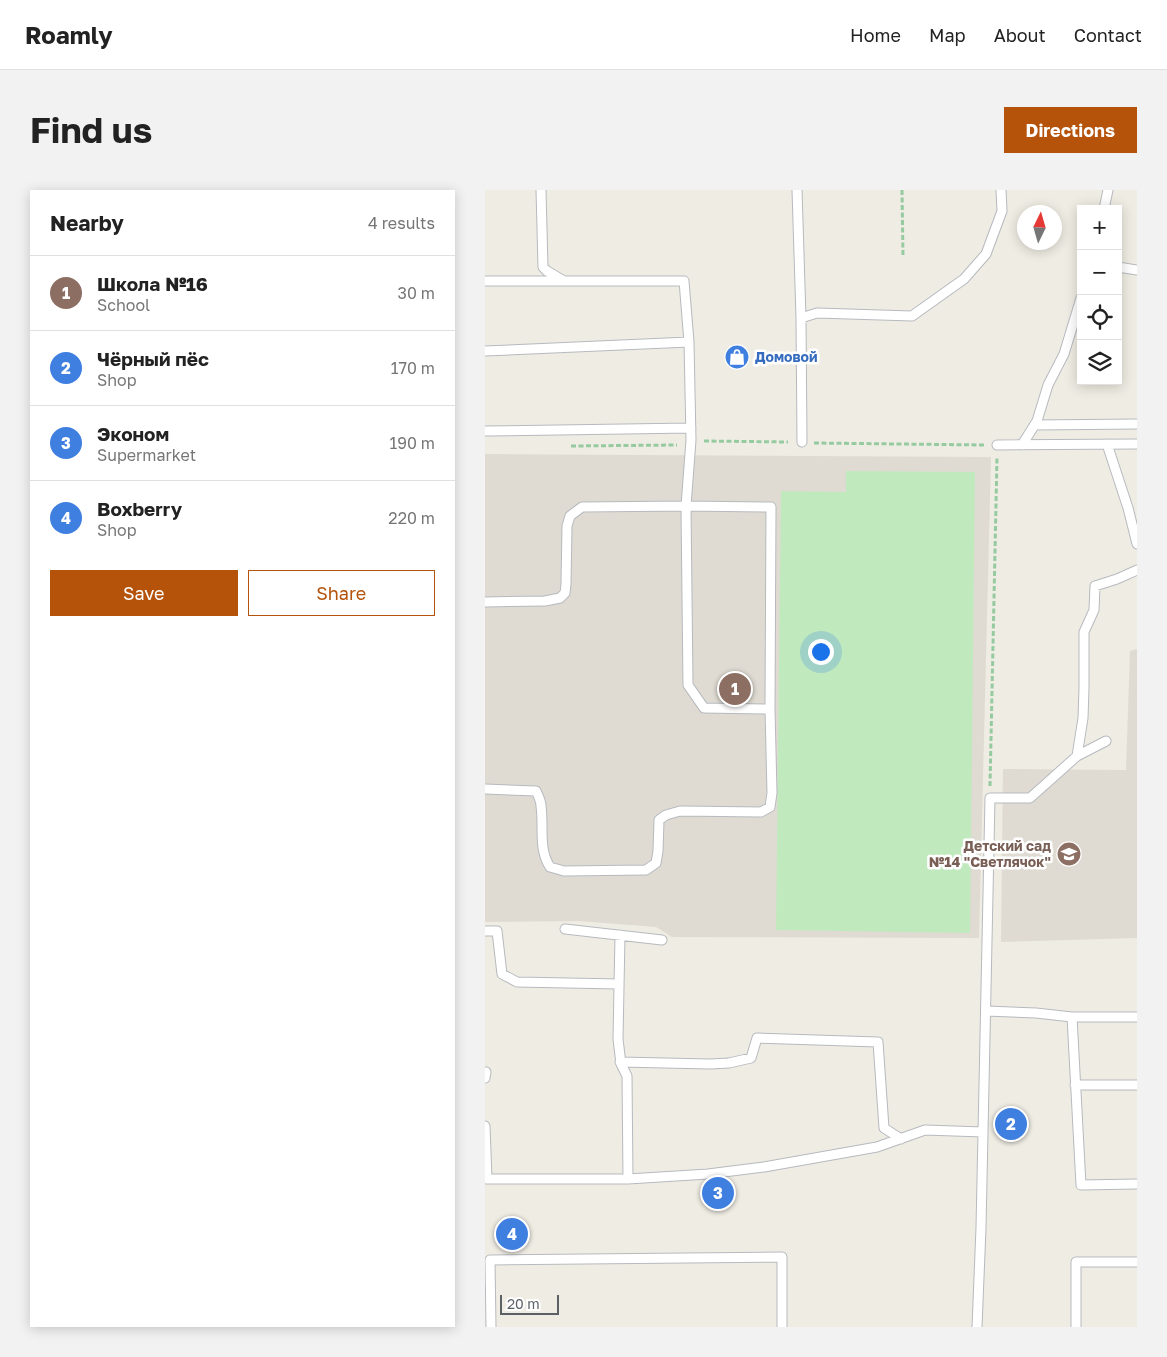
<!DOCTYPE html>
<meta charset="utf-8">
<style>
:root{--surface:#fff;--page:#f2f2f2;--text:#222;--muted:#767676;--line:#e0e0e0;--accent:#b45309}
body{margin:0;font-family:"Golos Text",sans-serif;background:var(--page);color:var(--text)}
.controls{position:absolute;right:15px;top:15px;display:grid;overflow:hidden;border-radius:0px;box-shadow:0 2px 12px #0003}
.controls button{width:45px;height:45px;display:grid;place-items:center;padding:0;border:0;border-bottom:1px solid var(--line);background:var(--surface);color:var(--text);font:25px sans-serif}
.compass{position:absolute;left:532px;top:15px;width:45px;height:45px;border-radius:50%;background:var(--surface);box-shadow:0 2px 12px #0003;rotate:5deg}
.scale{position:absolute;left:15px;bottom:12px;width:59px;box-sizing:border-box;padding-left:5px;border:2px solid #5b6165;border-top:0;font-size:14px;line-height:18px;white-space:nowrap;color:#5b6165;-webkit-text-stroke:4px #fff;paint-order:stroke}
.you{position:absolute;left:335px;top:461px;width:18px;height:18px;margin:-12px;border:4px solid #fff;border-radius:50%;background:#1a73e8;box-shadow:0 0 0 8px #1a73e833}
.badge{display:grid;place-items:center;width:32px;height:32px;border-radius:50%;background:var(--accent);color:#fff;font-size:16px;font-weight:700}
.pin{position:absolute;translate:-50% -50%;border:2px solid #fff;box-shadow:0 1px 5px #0006}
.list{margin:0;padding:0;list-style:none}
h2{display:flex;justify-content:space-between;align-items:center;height:65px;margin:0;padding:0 20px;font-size:21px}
h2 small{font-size:16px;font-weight:400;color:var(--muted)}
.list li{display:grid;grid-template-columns:32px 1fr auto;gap:15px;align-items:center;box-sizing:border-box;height:75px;padding:0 20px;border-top:1px solid var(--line)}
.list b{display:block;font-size:19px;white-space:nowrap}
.list p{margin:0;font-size:16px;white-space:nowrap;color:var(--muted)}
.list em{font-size:16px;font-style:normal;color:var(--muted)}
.actions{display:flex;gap:10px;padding:15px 20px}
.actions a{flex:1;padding:11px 0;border:1px solid var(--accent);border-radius:0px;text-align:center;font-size:18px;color:var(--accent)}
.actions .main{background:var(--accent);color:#fff}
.icon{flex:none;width:28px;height:28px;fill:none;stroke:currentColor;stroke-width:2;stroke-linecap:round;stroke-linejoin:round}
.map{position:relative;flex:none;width:652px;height:1137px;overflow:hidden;border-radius:0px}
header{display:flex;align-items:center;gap:30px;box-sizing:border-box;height:70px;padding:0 25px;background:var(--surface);border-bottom:1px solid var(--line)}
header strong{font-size:24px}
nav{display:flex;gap:28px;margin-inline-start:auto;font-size:18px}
.intro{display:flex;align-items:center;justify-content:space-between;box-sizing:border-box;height:120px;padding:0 30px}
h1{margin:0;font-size:35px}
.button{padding:12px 22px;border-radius:0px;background:var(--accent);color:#fff;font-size:18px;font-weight:700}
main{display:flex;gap:30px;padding:0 30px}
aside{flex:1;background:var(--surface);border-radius:0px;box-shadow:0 2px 12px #0003}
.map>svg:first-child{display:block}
.education{fill:#dfdbd2}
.green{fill:#c1e9be}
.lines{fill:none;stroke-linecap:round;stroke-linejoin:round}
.lane-casing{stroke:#b6babf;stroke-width:11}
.path{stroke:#96cba1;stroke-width:3;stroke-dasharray:5 2.5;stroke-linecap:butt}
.lane{stroke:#fff;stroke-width:9}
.labels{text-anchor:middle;stroke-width:5;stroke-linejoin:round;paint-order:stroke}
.shop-label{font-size:14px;font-weight:bold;fill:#366cbe;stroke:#fff;text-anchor:start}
.education-label{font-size:14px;font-weight:bold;fill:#785e54;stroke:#fff;text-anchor:end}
</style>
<header>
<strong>Roamly</strong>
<nav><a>Home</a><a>Map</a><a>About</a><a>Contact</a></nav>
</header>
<div class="intro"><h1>Find us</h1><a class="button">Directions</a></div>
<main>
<aside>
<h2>Nearby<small>4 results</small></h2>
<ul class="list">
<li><span class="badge" style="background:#8d6e63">1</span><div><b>Школа №16</b><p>School</p></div><em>30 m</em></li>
<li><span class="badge" style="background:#3f7fe0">2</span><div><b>Чёрный пёс</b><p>Shop</p></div><em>170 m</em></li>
<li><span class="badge" style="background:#3f7fe0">3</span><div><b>Эконом</b><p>Supermarket</p></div><em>190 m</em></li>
<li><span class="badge" style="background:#3f7fe0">4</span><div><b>Boxberry</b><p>Shop</p></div><em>220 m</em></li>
</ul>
<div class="actions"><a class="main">Save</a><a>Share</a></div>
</aside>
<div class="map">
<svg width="652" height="1137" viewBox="0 0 652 1137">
<rect width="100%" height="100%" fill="#efece3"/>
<path class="education" d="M0 264 506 267 494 748 187 747 171 737 94 731 0 732Z
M652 459V748L516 752 518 579 641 580 645 461Z"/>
<path class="green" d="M361 281 490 282 485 743 291 740 296 301 361 302Z"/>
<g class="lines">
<defs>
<path id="lane" d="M56 0 58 77 62 81 79 91
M312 0 316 128
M619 19 623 0
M633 77 652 80
M0 91H199L204 152 206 250 201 316 203 495 219 518 285 519
M0 161 204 152
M550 235 652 234
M0 241 206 238
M317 252 316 128 332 123 427 126 479 89 501 64 517 21 516 0
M622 254 643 318 652 354
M512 255 652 254
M537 255 552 231 563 195 579 164 596 108
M0 412 60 411 75 408 80 403 81 394 82 336 85 326 97 317 201 316 286 317 285 519 287 603 285 617 276 622 195 621 181 625 174 630 173 661 171 673 161 680 79 681 65 677C53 659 59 636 56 616 56 611 53 605 51 601L0 599
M592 566 621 551
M80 739 177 750
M0 741H12L17 784 32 792 134 794
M135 745 133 849 136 874 142 886 143 989
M501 821 551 823 587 827
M652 827H587L596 995 652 994
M135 872 225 874 244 873 266 868 272 848 393 852 399 938 416 949
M0 888 1 882
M590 895H652
M0 936 2 989H143L223 984 279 977 392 957 440 940 498 942
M6 1137 5 1070 297 1067V1137
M492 1137 496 1038 505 608H545L592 566 598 528 599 498V442L609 420 610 396 632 389 652 380
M591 1137V1072H652"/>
</defs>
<use href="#lane" class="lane-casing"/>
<path class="path" d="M417 0 418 67
M219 251 303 252
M329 253 500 255
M86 256 192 255
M505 596 512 267"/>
<use href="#lane" class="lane"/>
</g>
<defs>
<symbol id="shop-disc" viewBox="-11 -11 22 22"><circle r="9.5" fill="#3f7fe0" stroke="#fff"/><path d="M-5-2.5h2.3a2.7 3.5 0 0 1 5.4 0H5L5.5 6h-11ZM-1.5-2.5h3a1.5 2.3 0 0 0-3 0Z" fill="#fff"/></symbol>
<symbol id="school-disc" viewBox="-11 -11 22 22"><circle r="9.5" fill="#8d6e63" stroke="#fff"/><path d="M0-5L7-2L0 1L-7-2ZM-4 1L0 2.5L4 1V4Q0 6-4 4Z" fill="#fff"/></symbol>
</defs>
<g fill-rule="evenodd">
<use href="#shop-disc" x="238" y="153" width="28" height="28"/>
<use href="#school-disc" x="570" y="650" width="28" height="28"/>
</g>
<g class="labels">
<g class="shop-label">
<text x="270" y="172">Домовой</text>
</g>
<g class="education-label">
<text x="566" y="661">Детский сад<tspan x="566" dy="16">№14 "Светлячок"</tspan></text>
</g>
</g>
</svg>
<div class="controls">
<button>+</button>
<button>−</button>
<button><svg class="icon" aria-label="locate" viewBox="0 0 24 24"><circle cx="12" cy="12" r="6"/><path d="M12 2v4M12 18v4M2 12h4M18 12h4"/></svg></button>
<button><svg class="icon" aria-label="layers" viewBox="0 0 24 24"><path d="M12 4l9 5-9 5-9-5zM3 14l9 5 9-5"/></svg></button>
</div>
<svg class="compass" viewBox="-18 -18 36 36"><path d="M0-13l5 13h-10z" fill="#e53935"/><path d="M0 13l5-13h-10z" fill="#767676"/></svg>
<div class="scale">20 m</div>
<div class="you"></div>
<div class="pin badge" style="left:250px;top:499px;background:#8d6e63">1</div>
<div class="pin badge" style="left:526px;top:934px;background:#3f7fe0">2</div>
<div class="pin badge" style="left:233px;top:1003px;background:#3f7fe0">3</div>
<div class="pin badge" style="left:27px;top:1044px;background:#3f7fe0">4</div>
</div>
</main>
